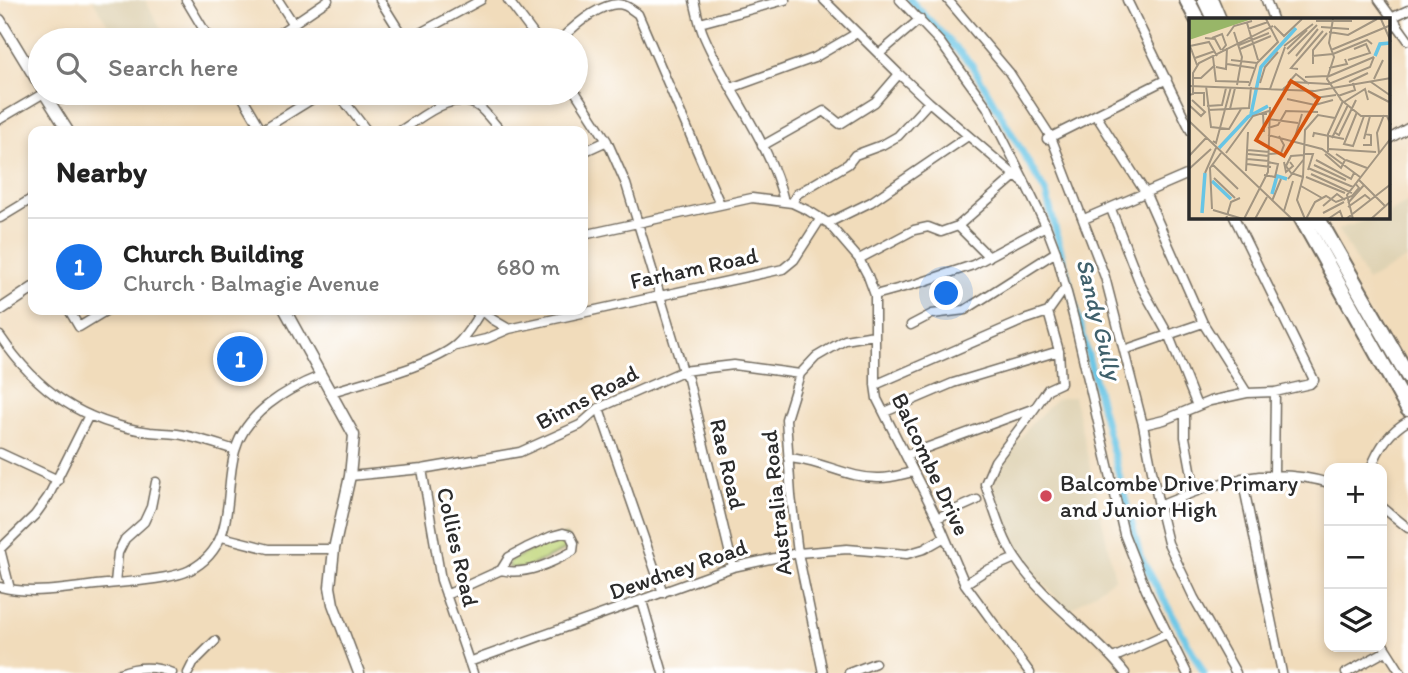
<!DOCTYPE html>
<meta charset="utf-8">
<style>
:root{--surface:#fff;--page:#f2f2f2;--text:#222;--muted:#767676;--line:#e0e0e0;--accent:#1a73e8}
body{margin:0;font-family:Itim,sans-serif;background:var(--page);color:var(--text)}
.controls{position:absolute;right:21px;bottom:21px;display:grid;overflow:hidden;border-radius:14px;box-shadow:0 4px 10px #0003}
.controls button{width:63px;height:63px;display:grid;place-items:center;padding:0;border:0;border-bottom:2px solid var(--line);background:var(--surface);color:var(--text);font:35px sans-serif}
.you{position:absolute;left:947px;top:294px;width:24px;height:24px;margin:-18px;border:5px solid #fff;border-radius:50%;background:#1a73e8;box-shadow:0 0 0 10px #1a73e833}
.badge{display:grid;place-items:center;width:46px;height:46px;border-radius:50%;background:var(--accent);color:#fff;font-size:23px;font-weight:700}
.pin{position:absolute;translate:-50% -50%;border:4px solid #fff;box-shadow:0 2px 7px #0006}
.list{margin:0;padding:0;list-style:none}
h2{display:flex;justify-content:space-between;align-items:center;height:91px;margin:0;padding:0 28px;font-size:30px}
h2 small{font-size:23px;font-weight:400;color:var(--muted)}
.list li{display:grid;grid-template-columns:46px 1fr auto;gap:21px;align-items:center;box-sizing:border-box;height:98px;padding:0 28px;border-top:2px solid var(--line)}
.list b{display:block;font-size:26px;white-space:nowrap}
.list p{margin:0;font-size:23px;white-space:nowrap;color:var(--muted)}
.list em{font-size:23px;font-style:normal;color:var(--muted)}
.icon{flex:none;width:38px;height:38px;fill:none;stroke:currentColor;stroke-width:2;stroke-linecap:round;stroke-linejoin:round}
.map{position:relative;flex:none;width:1408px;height:673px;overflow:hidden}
.search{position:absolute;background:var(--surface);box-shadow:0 4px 10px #0003;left:28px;top:28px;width:560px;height:77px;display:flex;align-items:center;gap:18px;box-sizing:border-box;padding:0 24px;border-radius:38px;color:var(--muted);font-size:26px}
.panel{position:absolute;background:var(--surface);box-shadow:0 4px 10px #0003;left:28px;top:126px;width:560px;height:189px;border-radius:14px}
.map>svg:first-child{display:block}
.built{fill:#dfd3b4}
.green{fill:#c0d578;stroke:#768052;stroke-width:2}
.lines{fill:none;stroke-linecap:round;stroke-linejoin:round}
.canal{stroke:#67c5e5;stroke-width:7}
.minor-casing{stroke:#70695d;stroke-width:11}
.tertiary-casing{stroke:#70695d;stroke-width:13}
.trunk-casing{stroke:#70695d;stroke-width:18}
.minor{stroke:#fff;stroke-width:8}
.tertiary{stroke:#fff;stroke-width:10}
.trunk{stroke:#fff;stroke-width:14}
.poi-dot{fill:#d1495b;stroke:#fff;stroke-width:2.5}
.labels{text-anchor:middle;stroke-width:6;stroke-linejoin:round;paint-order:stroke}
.street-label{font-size:23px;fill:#2b2b2b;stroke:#fff}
.poi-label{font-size:23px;fill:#2b2b2b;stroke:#fff;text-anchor:start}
.water-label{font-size:24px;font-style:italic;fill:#40616c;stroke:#fff}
.inset-river{fill:none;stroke:#67c5e5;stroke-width:3.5}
.inset-road{fill:none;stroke:#a29581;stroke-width:2}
.view{fill:#d5540f;fill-opacity:0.15;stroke:#d5540f;stroke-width:3.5}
.inset-edge{fill:none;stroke:#2b2b2b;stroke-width:3.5}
</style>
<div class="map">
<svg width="1408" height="673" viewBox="0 0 1408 673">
<rect width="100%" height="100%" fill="#fff"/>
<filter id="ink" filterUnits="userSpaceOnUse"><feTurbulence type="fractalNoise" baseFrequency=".0143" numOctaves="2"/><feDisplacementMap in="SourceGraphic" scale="14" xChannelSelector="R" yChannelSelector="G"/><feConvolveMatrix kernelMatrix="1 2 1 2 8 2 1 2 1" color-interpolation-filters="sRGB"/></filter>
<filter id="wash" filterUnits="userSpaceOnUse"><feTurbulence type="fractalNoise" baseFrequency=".00686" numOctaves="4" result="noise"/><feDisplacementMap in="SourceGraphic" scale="28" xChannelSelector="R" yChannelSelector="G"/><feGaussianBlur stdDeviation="1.57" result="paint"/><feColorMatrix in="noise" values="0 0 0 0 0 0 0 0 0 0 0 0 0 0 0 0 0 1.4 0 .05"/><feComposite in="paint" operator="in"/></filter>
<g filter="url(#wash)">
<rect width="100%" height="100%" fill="#f1dcbb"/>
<path class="built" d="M93 0H145L167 40H117Z
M1408 202V258L1367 281 1338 229 1377 217H1389V213Z
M1074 396 1115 578 1068 611 1024 561 997 506 993 486 999 470 1029 426 1056 399Z"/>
<path class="green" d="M560 536H566L570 542 567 549 524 569 509 568V561Z"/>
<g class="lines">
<path class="canal" d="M910 0 972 65 1046 193 1140 556 1204 673"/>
</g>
</g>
<g filter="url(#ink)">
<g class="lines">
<defs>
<path id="minor" d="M186 0 210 40
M278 0 293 23
M380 0 405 40
M508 0 538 40
M694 0C697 12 699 25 704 36 728 92 770 142 784 201
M900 0 940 42 987 107 1025 182
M948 0 1009 72 1051 137 1105 277 1143 425 1159 506 1168 543 1194 598 1236 673
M1127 0 1191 131
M1214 0 1222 19
M1266 0 1273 19
M1379 0 1408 40
M1393 17 1408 10
M700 23 785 0
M1389 29 1396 22
M269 40 328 0
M407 40 481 0
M560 40C574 26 597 5 618 4 626 4 632 10 638 14L720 204
M879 54 920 19
M899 74 929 102 1026 185 1046 226 1056 252 1074 319 1124 534 1146 590 1187 673
M731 88 814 58 857 33
M240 93 262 130 322 93
M338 93 367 131
M576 93 607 141 626 184 683 371 688 379 733 567
M1096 115 1145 192 1203 323 1247 393
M0 119 44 93
M400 131C422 118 453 88 479 107 487 113 494 124 501 131
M1047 139 1167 79
M1389 139 1408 128
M762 146 824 111 840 124 875 102 899 74 824 0
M583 152 607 141
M792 203 797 194 848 164 855 155 882 145 898 136 929 102
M1111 209 1141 286 1169 336 1197 406
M0 218 33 198
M1084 219 1191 173
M828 223 871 202 968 136
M958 226 989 257
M583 235 752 198 792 203 809 211 828 223 859 259 868 276 875 295V385L877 399 937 518 965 584 1030 673
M859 259 914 230 928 227 941 232 958 226 1015 176
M875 295 919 283 973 265 1046 226
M69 310 79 327 107 310
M482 310 492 319 509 329
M911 325 932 314 965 310 1056 252
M0 336C37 391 83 423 150 432 159 433 168 433 177 434 196 437 216 444 235 450
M456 346 486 339 509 329 783 269 794 260 821 218
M1124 350 1203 323
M875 385 1024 320 1048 312 1065 288
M332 392C365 381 431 366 456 345 467 336 474 321 482 310
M599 408 663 593
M1035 408 995 461 985 484C993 506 1002 539 1016 559 1045 603 1093 632 1125 673
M885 412 953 383 1059 351
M1185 413V437L1195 491
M1143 425 1164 420 1210 401 1247 393 1275 392 1310 384 1314 380 1234 217
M0 453 58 480
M907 455 1035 408 1048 389 1061 383 1059 351 1048 312
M788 458C821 460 848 479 880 478 892 478 903 474 913 472
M1371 468C1378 449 1390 431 1408 421
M422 469 441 580 473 673
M1274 474 1275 392
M350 476 422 469 520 452 580 425 599 408 683 371 734 365 800 374
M1242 478 1282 673
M1159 506C1217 482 1266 464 1329 483
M1382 507 1408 528
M937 518 977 500
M222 537 269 549H334
M115 583 118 553 125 539 144 522 151 507 156 482
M965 584 985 571 1015 558
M0 587C34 596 72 587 106 584 127 582 174 579 190 570 238 545 223 494 235 451 245 413 287 389 320 376
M10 589 0 549 35 515 48 497 89 415
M446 595 501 570 509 557 526 548 552 536 563 533 570 535 574 543 573 551C552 563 525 576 501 570
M642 601 663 673
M1382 643 1401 673
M1113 658 1166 634
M469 662 733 567 798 553 847 549 907 554 924 549 945 537
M120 673C138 666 155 666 172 673
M188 673 193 663 215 641
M823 673 798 553 791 496 786 419 800 374 816 357 845 340 874 335
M849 673 875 663
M1346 673 1386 651"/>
<path id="tertiary" d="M0 20 40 86
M44 93 68 131
M261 131 262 130
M0 310 33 288
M285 310 354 435 350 476 334 549 330 587 333 604 359 673"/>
<path id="trunk" d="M1187 0 1197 19
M1205 0 1214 19
M1301 217 1408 409
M1317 217 1408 376"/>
</defs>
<use href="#minor" class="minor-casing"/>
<use href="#tertiary" class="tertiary-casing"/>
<use href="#trunk" class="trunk-casing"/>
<use href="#minor" class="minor"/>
<use href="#tertiary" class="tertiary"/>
<use href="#trunk" class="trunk"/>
</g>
</g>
<circle class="poi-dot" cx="1046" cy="496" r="7"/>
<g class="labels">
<g class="street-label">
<text transform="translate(694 268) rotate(-12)" y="8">Farham Road</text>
<text transform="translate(587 397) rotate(-28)" y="8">Binns Road</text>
<text transform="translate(728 464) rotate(77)" y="8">Rae Road</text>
<text transform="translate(931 464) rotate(65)" y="8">Balcombe Drive</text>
<text transform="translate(776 503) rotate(-96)" y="8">Australia Road</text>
<text transform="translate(458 547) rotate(77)" y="8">Collies Road</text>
<text transform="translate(678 569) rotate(-19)" y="8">Dewdney Road</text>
</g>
<g class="poi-label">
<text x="1060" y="491">Balcombe Drive Primary<tspan x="1060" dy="26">and Junior High</tspan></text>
</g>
<g class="water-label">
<text transform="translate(1099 319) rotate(76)" y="8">Sandy Gully</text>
</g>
</g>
<g transform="translate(1189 18)">
<rect width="201" height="201" fill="#f1dcbb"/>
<path d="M0 1H63L0 22Z" fill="#98b668"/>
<path class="inset-river" d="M186 38 191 26 201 25M62 96 72 49 107 10M30 130 59 99 79 88M23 163 42 181M83 176 88 158 98 161M13 195 16 155"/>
<path class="inset-road" d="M144 1 140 25 145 39 138 61 153 83M192 1 202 24M127 3H163M58 5 69 42M85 8 95 18 113 1M132 9 160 11M59 11 79 4M45 14 53 39 48 67M140 14 159 17 188 1M38 18 45 8 63 3M16 20 26 21 32 32M23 20 33 16 37 27 33 32M50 27 80 15M95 28 124 6M51 31 82 18M98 31 118 12M142 32 202 7M99 36 128 7M107 38 129 11M123 38 144 36 178 22 183 26M24 39 27 64M6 40 26 33M42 42 68 45M159 42 181 35 177 26 165 31M38 46 65 50M124 46V32L138 15M8 47 1 28 20 24 28 38M27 49 37 51 38 30M140 50 158 46 156 41M109 51 102 50 134 13M116 59 139 58M138 59 185 39M4 60H12L26 47M185 61 194 42M27 63 60 64M160 64 179 55M182 64 202 78M71 65 76 49 89 34M99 65 107 56 120 66M0 68 126 73 202 60M17 68 22 109 40 111 52 91M60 68 68 45 89 24 77 1M81 71 96 29M94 71 103 64 140 66 181 49 185 39M119 73 126 80 147 77M179 73 200 84M4 75H15V88M0 77 4 76V55L10 45 84 8M149 78 166 72 164 65M98 81 126 87 144 82M151 81 172 98H198L202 107M155 84 176 71 179 82M0 87 12 98 16 94 3 82M18 88 33 87 37 70M41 91 46 70M19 92 60 90 62 69M168 94 155 126 164 128 175 98M79 101 109 105M0 103 103 201M79 110 89 107 97 93 129 94M75 114 74 96H78M145 114 150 117 167 82M79 117 133 131 171 159M106 119 113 96M124 119 125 115 155 121M143 120 159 87M175 121 181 98M24 123 27 125 42 69M174 127H182V117L176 116M140 131 187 134M59 132 80 134M139 134V116L154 83M37 135 64 98 80 93M190 135 188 115 195 97M59 136 80 138M80 136 92 135 95 127 90 118M115 136H124L119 152M136 136 152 150 156 142 147 136M0 138 17 120M58 141 80 143M127 142 162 161 165 155M157 142 178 150M95 144 97 154 104 148 101 144M23 146 49 171M58 146 82 149M125 147 157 162M119 150 164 169M0 151 22 131M57 153 59 114M16 155 27 130M122 156 163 175M75 157 86 159 89 146 79 144M114 159 102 155 97 148 102 138 115 137M117 159 156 175M25 160 46 180M99 161 115 141M169 161 196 188M112 168 133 180M83 183 92 161M159 185 175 167M134 188 148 176 156 182M159 189 176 177 181 181M23 191 21 150 32 135M24 192 54 201M95 193 104 163M134 195 155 184M37 201 42 184 51 180M55 201 79 154 81 89M66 201 78 179M116 201 108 182 114 159 116 112 129 97 146 100M117 201 126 184 137 178 147 184 163 178 170 170 166 165M139 201 151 193 154 201M157 201 202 166M164 201 158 177 202 120M182 201 202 183"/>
<path class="view" d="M102 63 130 80 95 138 67 122Z"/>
<rect width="201" height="201" class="inset-edge"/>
</g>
</svg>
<div class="controls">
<button>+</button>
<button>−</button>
<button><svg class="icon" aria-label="layers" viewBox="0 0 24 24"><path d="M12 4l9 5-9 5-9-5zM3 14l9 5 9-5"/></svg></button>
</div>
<div class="you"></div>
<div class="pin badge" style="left:240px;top:359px">1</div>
<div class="search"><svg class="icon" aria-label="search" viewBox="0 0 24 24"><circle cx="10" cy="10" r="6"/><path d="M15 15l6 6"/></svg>Search here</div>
<section class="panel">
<h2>Nearby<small></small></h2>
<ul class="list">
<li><span class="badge">1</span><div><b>Church Building</b><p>Church · Balmagie Avenue</p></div><em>680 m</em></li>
</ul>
</section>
</div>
